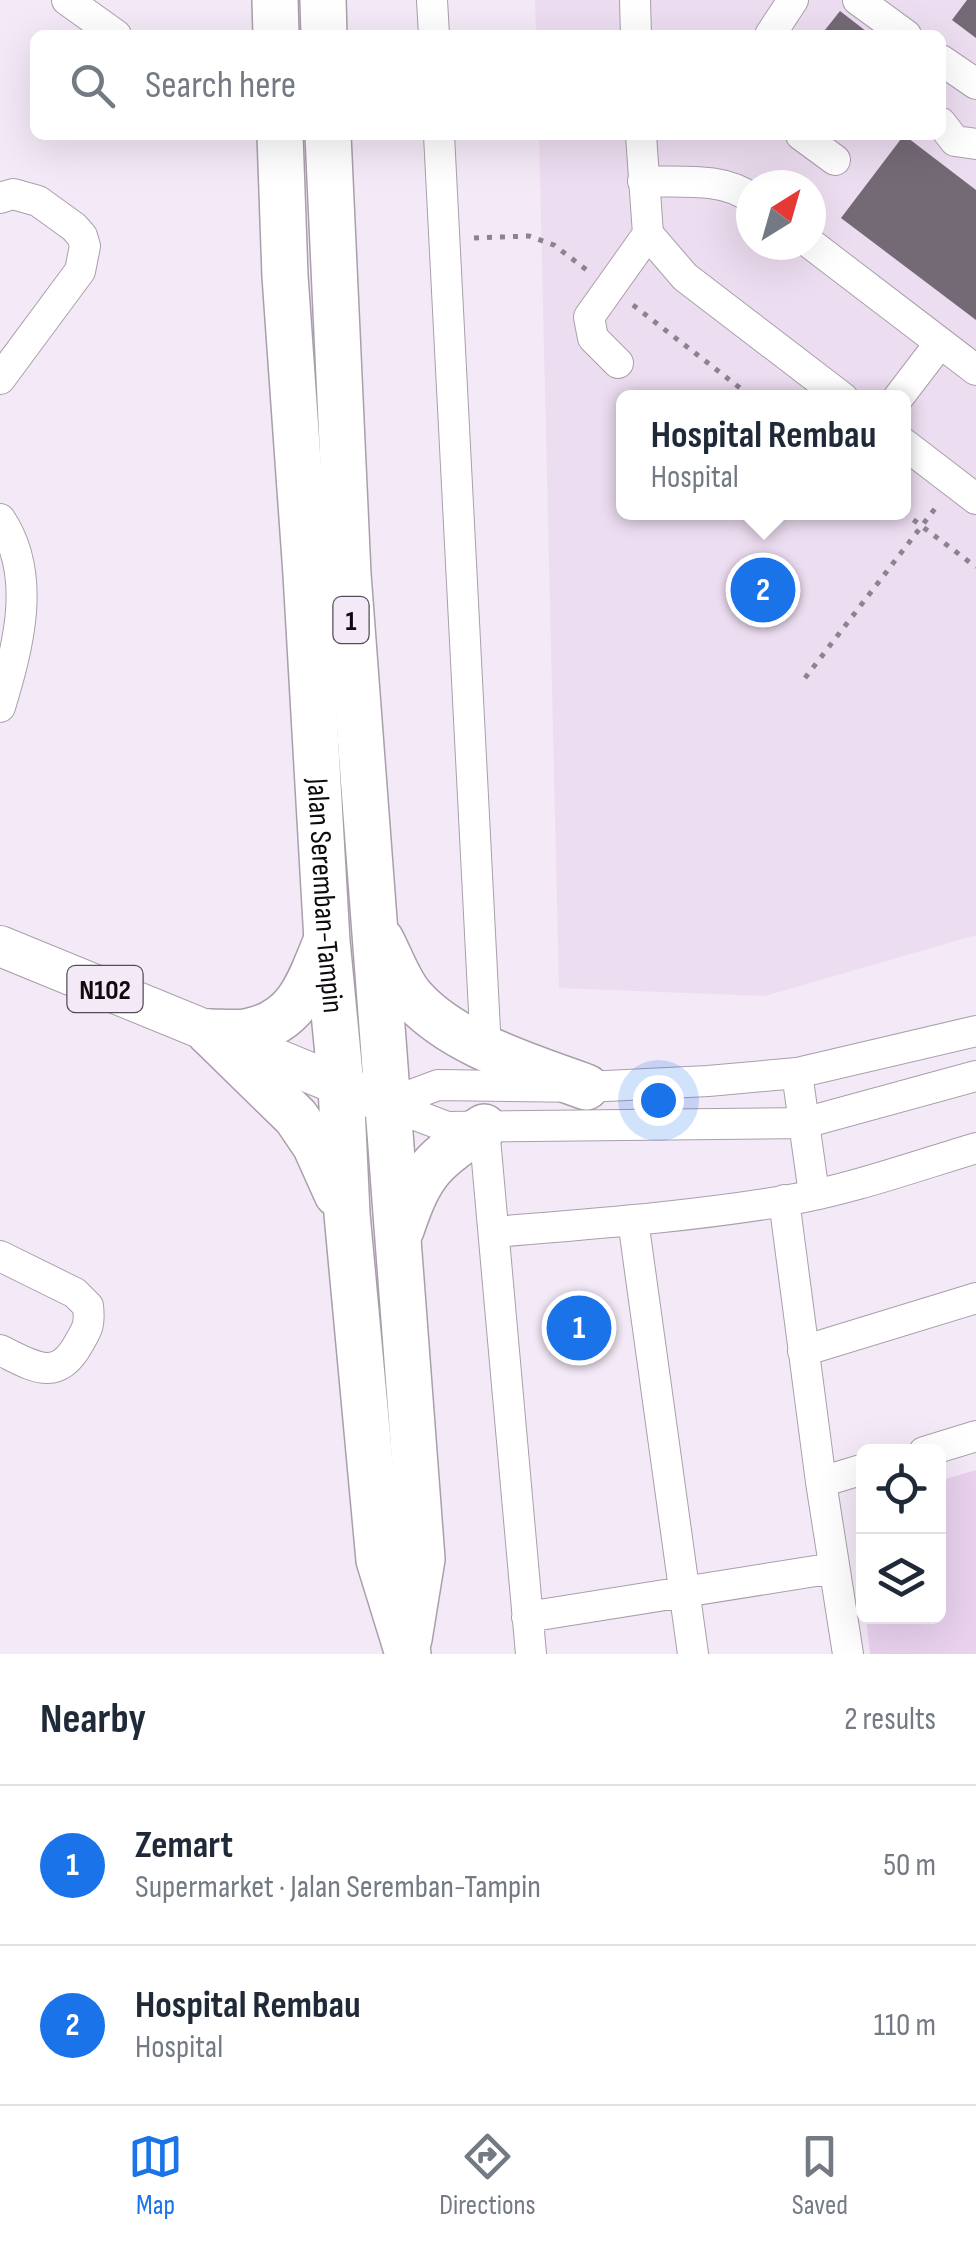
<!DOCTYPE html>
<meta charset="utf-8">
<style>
:root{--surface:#fff;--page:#f2f2f3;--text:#1f2937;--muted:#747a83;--line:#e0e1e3;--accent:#1a73e8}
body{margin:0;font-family:"Sofia Sans Condensed",sans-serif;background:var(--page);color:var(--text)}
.controls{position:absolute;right:30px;bottom:30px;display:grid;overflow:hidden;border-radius:15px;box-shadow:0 10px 40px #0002}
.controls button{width:90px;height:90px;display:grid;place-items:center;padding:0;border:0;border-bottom:2px solid var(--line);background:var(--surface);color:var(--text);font:50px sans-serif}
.compass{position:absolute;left:736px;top:170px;width:90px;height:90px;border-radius:50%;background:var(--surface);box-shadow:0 10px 40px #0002;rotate:37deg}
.you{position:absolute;left:658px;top:1100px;width:35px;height:35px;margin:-25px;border:8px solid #fff;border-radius:50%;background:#1a73e8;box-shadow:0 0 0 15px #1a73e833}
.badge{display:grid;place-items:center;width:65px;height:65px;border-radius:50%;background:var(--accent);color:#fff;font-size:32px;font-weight:700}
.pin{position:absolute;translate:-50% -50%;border:5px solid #fff;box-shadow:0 2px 10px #0006}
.popup{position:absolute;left:616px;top:390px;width:295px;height:130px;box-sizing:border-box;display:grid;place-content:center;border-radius:15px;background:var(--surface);filter:drop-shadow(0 2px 8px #0005);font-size:32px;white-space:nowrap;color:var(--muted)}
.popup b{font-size:38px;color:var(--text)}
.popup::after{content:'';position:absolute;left:50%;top:100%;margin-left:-20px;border:20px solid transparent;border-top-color:var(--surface)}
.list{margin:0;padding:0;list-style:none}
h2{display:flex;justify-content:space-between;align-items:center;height:130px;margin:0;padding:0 40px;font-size:42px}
h2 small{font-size:32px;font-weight:400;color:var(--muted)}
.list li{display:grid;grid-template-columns:65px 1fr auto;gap:30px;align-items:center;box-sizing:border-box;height:160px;padding:0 40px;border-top:2px solid var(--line)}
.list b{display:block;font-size:38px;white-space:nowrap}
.list p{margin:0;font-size:32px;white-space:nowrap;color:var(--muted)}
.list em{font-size:32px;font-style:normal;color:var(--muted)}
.icon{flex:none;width:55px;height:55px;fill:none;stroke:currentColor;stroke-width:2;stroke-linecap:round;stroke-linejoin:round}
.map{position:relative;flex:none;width:976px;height:1654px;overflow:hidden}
.search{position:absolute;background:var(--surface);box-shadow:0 10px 40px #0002;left:30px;right:30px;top:30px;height:110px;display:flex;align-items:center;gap:25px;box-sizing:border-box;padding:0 35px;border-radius:15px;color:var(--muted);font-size:38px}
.sheet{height:450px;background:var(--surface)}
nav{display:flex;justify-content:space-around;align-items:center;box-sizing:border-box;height:140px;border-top:2px solid var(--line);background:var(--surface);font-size:28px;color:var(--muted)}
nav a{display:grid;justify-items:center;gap:5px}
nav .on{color:var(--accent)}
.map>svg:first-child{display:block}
.built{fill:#edddf1;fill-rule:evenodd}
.green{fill:#ead2ef}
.building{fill:#746a76}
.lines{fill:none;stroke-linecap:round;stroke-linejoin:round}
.minor-casing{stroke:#a99fab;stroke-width:32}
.major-casing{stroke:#a99fab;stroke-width:42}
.highway-casing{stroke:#a99fab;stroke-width:48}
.path{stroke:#8b838d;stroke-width:5;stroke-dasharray:5 8;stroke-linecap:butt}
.minor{stroke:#fff;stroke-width:30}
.major{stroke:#fff;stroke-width:40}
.highway{stroke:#fff;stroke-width:45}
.labels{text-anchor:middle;stroke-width:10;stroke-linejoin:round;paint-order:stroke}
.shield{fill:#f4e9f7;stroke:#534d55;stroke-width:2.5}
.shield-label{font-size:28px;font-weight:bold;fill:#0e0a0f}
.street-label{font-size:30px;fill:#0e0a0f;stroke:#f4e9f7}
</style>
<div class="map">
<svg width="976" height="1654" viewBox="0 0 976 1654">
<rect width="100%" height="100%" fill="#f4e9f7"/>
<path class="built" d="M535 0H976V935L765 996 559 988 539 135H941V35H536ZM751 185H811V245H751ZM623 398H903V512H623Z"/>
<path class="green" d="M976 1470V1654H870L866 1617 938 1616 939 1481Z"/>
<path class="building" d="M967 0H976V38L952 20Z
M840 11 871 35H821Z
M904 135 976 190V320L841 218Z"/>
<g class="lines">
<defs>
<path id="minor" d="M67 0 116 35
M432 0 434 35
M635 0 636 35
M858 0 906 35
M770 35 793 0
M941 60 976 84
M941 123 955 141 976 144
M439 135 486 1050
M641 135 648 234 685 277 843 398
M801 135 835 160
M643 181C677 183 722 176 751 198
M0 198 13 194 38 201 74 227 82 236 85 246 80 271 0 379
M811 244 976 370
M618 363 593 338 589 317 648 234
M898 398 940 343
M903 443 976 499
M0 519C38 575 18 647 0 707
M797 1073 814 1194
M387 1104 447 1127 804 1123 976 1076
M387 1104 438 1085 586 1087 708 1081 797 1073 976 1031
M484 1127 531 1654
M784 1200 821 1482 848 1654
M633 1220 693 1654
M494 1232C590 1224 688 1217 784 1201 849 1190 913 1167 976 1148
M0 1256 75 1293 88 1306C90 1324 88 1328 79 1343 57 1384 33 1366 0 1350
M803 1351 976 1298
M924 1452 976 1436
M821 1482 864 1469
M527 1617 834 1568"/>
<path id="major" d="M0 946 369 1097"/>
<g id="highway">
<path d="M275 0 276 35"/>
<path d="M323 0 324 35"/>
<path id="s1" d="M280 135 285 276 306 574 327 941 341 1085 347 1214 379 1560 408 1654"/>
<path d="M328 135 348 574 422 1559 409 1639"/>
<path d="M381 940C390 957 398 980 410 995 450 1043 529 1066 586 1087"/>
<path d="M209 1032 296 1117 315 1145 337 1194"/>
<path d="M209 1032C222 1032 238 1034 250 1031 298 1021 309 983 325 944"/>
<path d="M401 1230C421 1170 432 1161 484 1127"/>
</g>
</defs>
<use href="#minor" class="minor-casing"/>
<use href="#major" class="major-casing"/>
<use href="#highway" class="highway-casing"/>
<path class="path" d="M474 238 529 236 554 245 588 271
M633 305 753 398
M903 512 976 567
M805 678 937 506"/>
<use href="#minor" class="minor"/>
<use href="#major" class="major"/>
<use href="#highway" class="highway"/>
</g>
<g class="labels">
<g class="shield">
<rect x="333.5" y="597" width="35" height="46" rx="8"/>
<rect x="67.5" y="966" width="75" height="46" rx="8"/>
</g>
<g class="shield-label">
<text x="351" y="630">1</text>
<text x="105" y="999">N102</text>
</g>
<g class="street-label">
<text dy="10" stroke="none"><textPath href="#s1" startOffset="762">Jalan Seremban-Tampin</textPath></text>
</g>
</g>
</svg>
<div class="controls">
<button><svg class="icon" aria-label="locate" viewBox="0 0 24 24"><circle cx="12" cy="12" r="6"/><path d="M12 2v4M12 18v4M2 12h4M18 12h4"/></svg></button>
<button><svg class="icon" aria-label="layers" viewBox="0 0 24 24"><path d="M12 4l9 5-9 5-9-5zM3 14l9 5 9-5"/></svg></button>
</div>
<svg class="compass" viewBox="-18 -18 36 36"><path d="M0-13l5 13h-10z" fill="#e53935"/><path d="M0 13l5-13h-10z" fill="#747a83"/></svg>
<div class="you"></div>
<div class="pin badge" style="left:579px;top:1328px">1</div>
<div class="pin badge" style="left:763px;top:590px">2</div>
<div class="popup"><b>Hospital Rembau</b>Hospital</div>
<div class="search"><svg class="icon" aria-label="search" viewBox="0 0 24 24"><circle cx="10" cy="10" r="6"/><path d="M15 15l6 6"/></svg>Search here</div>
</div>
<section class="sheet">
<h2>Nearby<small>2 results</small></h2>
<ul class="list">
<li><span class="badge">1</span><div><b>Zemart</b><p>Supermarket · Jalan Seremban-Tampin</p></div><em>50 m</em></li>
<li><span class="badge">2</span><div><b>Hospital Rembau</b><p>Hospital</p></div><em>110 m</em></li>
</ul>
</section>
<nav>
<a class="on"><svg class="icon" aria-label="map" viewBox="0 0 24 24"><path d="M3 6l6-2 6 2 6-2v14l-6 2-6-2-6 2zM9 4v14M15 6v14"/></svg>Map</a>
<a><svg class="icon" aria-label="directions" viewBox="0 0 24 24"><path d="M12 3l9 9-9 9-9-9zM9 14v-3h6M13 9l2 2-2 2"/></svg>Directions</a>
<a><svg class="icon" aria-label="saved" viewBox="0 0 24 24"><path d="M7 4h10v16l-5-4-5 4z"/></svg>Saved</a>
</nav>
